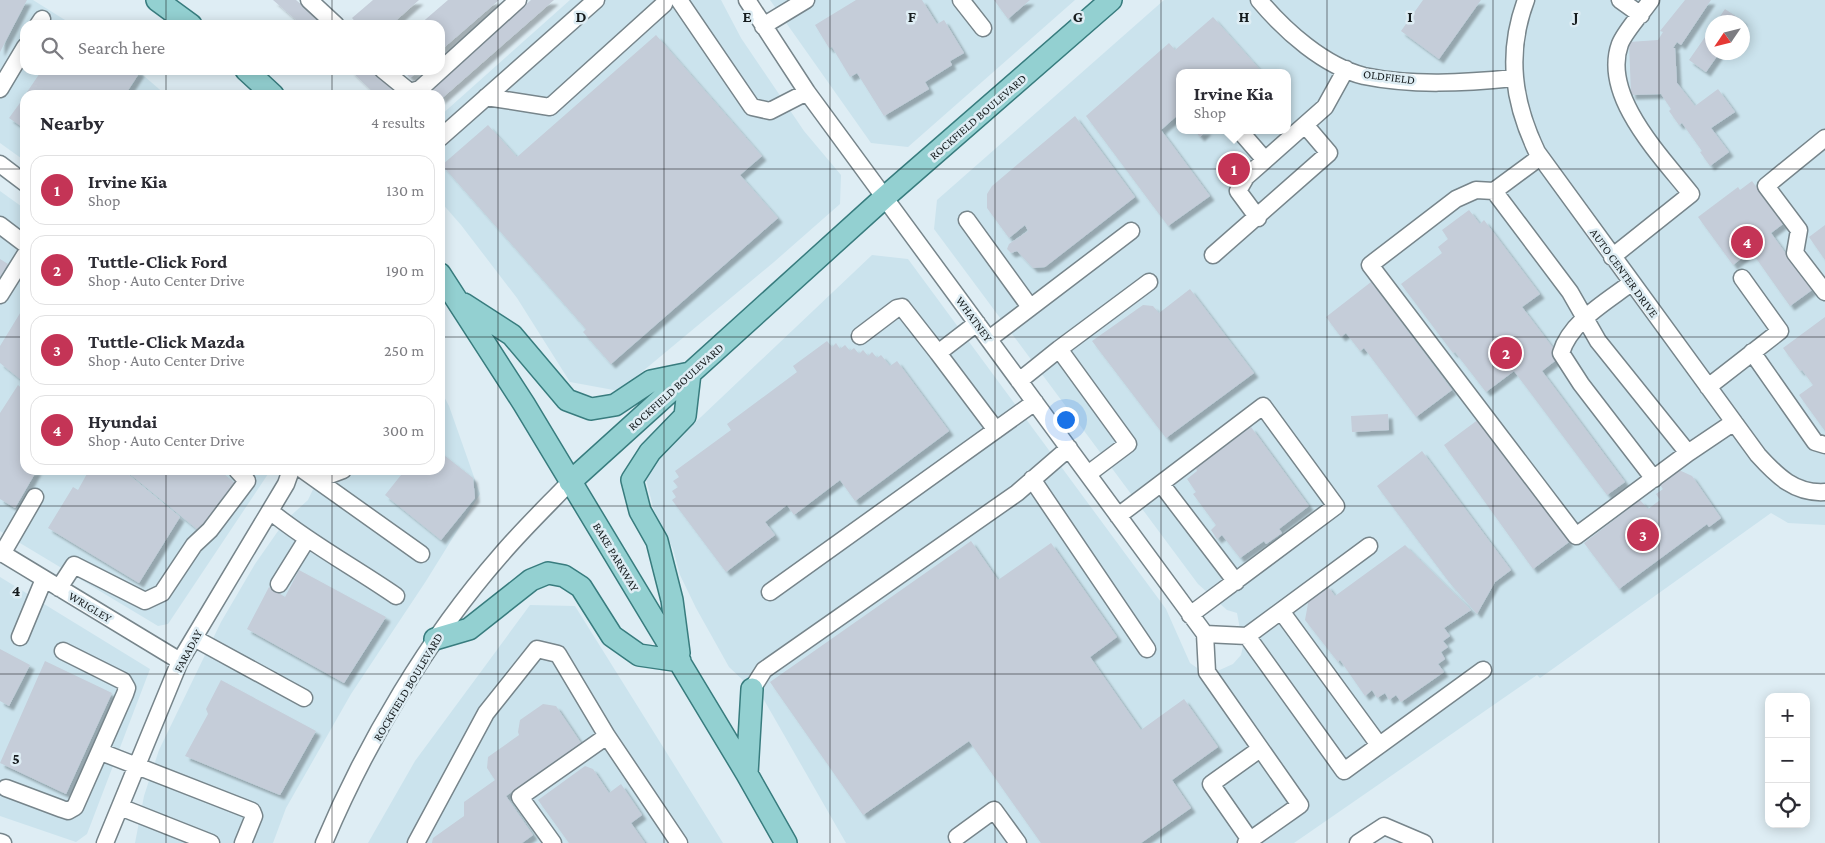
<!DOCTYPE html>
<meta charset="utf-8">
<style>
:root{--surface:#fff;--page:#f7f7f7;--text:#2b2b33;--muted:#7c7c81;--line:#e1e1e2;--accent:#c43456}
body{margin:0;font-family:"Crimson Pro",serif;background:var(--page);color:var(--text)}
.controls{position:absolute;right:15px;bottom:15px;display:grid;overflow:hidden;border-radius:10px;box-shadow:0 2px 12px #0003}
.controls button{width:45px;height:45px;display:grid;place-items:center;padding:0;border:0;border-bottom:1px solid var(--line);background:var(--surface);color:var(--text);font:25px sans-serif}
.compass{position:absolute;left:1705px;top:15px;width:45px;height:45px;border-radius:50%;background:var(--surface);box-shadow:0 2px 12px #0003;rotate:235deg}
.you{position:absolute;left:1065px;top:419px;width:18px;height:18px;margin:-12px;border:4px solid #fff;border-radius:50%;background:#1a73e8;box-shadow:0 0 0 8px #1a73e833}
.badge{display:grid;place-items:center;width:32px;height:32px;border-radius:50%;background:var(--accent);color:#fff;font-size:16px;font-weight:700}
.pin{position:absolute;translate:-50% -50%;border:2px solid #fff;box-shadow:0 1px 5px #0006}
.popup{position:absolute;left:1176px;top:69px;width:115px;height:65px;box-sizing:border-box;display:grid;place-content:center;border-radius:10px;background:var(--surface);filter:drop-shadow(0 1px 4px #0005);font-size:16px;white-space:nowrap;color:var(--muted)}
.popup b{font-size:19px;color:var(--text)}
.popup::after{content:'';position:absolute;left:50%;top:100%;margin-left:-10px;border:10px solid transparent;border-top-color:var(--surface)}
.list{margin:0;padding:0;list-style:none}
h2{display:flex;justify-content:space-between;align-items:center;height:65px;margin:0;padding:0 20px;font-size:21px}
h2 small{font-size:16px;font-weight:400;color:var(--muted)}
.list li{display:grid;grid-template-columns:32px 1fr auto;gap:15px;align-items:center;box-sizing:border-box;height:70px;margin:0 10px 10px;padding:0 10px;border:1px solid var(--line);border-radius:15px}
.list b{display:block;font-size:19px;white-space:nowrap}
.list p{margin:0;font-size:16px;white-space:nowrap;color:var(--muted)}
.list em{font-size:16px;font-style:normal;color:var(--muted)}
.icon{flex:none;width:28px;height:28px;fill:none;stroke:currentColor;stroke-width:2;stroke-linecap:round;stroke-linejoin:round}
.map{position:relative;flex:none;width:1825px;height:843px;overflow:hidden}
.search{position:absolute;background:var(--surface);box-shadow:0 2px 12px #0003;left:20px;top:20px;width:425px;height:55px;display:flex;align-items:center;gap:12px;box-sizing:border-box;padding:0 18px;border-radius:15px;color:var(--muted);font-size:19px}
.panel{position:absolute;background:var(--surface);box-shadow:0 2px 12px #0003;left:20px;top:90px;width:425px;height:385px;border-radius:15px}
.map>svg:first-child{display:block}
.built{fill:#cbe3ed;fill-rule:evenodd}
.building{fill:#c5cdd9;filter:url(#shadow)}
.lines{fill:none;stroke-linecap:round;stroke-linejoin:round}
.minor-casing{stroke:#77858b;stroke-width:19}
.major-casing{stroke:#387c7e;stroke-width:24}
.minor{stroke:#fff;stroke-width:16}
.major{stroke:#93d0d1;stroke-width:21}
.grid{fill:none;stroke:#161c1e;stroke-width:1;stroke-opacity:0.55}
.labels{text-anchor:middle;stroke-width:5;stroke-linejoin:round;paint-order:stroke}
.street-label{font-size:12px;fill:#161c1e;stroke:#deedf4}
.grid-label{font-size:16px;text-anchor:middle;font-weight:bold;fill:#161c1e;stroke:#deedf4;stroke-width:5;stroke-linejoin:round;paint-order:stroke}
</style>
<div class="map">
<svg width="1825" height="843" viewBox="0 0 1825 843">
<defs>
<filter id="shadow"><feDropShadow dx="4.5" dy="4.5" stdDeviation="1" flood-color="#0004"/></filter>
</defs>
<rect width="100%" height="100%" fill="#deedf4"/>
<path class="built" d="M0 0H33L73 25H25V70H137L166 95H25V161L0 143Z
M570 0H721L741 38 804 131 841 175 840 204 774 262 619 391 570 382 517 298 461 225 440 201V116Z
M770 0H1075L908 147 871 143Z
M1164 0H1825V525L1788 523 1771 513 1540 678 1537 675 1294 843H846L764 700 729 667 696 608 680 575 673 549 654 511 644 471 872 255 908 259 1166 609 1190 663 1200 670 1213 673 1233 664 1241 655 1243 646 1237 613 1227 610 1198 584 934 229 937 200ZM1712 22H1742V52H1712ZM1180 73H1288V130H1180Z
M0 191 25 209V470H267L268 474 168 624 158 626 0 531Z
M440 389 449 406 480 494 426 581 351 694 286 808 273 843H135L144 796 159 750 221 622 255 564 285 521 308 500 317 481 316 470H440Z
M0 577 150 669 87 834 76 842 0 816Z
M530 605 575 606 723 843H368L415 761Z"/>
<path class="building" d="M0 0H27L0 52Z
M273 0H296L325 25H302Z
M373 0H419L391 25H358L352 18Z
M448 0H499L440 51V25H419Z
M531 0H554L440 100V95H423Z
M856 0H922L937 24 944 20 964 53 950 61 952 65 925 82 929 89 884 116 857 73 850 77 832 47 829 48 815 25Z
M994 0H1030L1008 19Z
M1423 0H1481L1439 59 1401 31Z
M1685 0H1711L1681 45 1677 42 1673 48H1675L1677 83 1695 106 1718 89 1735 112 1711 128 1729 152 1710 166 1700 152 1702 151 1682 123 1679 125 1669 111 1671 109 1661 94 1631 95 1629 42 1658 40 1663 32 1660 31Z
M1725 9 1743 21 1742 22H1716Z
M1213 17 1263 73H1180V113L1161 130 1210 196 1168 226 1086 116 1169 43 1175 50Z
M1712 27V52H1720L1706 72 1689 60Z
M656 35 762 156 740 175 778 218 611 364 583 332 586 329 442 165 488 125 517 157Z
M42 70H137L140 72 125 95H25Z
M350 70H372L397 95H376Z
M403 70H419L410 78Z
M25 96V129L9 118Z
M1075 116 1135 197 1045 267 1033 268 1017 251 1011 253 1007 249 1009 244 1028 231 1025 225 1009 238 987 208V194L992 186Z
M1194 130H1207L1200 137Z
M1752 181 1783 224 1771 233 1812 290 1790 306 1751 251 1733 265 1698 217 1738 187 1740 190Z
M1469 210 1480 224 1484 220 1540 294 1522 307 1560 357 1542 371 1625 482 1607 495 1514 371 1486 392 1455 352 1453 353 1401 284 1442 253 1438 247 1448 239 1442 230Z
M1825 225V260L1809 237Z
M0 259 8 264 0 277Z
M1371 282 1452 390 1416 417 1364 348 1360 351 1346 333 1341 337 1326 317Z
M1190 289 1254 373 1166 438 1092 341 1143 305 1153 306 1159 313Z
M25 305V383L0 363V346Z
M1825 317V431L1799 395 1813 385 1802 370 1800 371 1783 348Z
M827 341 832 347 836 343 840 349 845 345 850 351 854 348 859 354 863 350 868 356 872 352 877 358 881 355 890 366 897 361 949 431 855 501 840 480 794 515 787 505 765 522 775 535 726 572 672 500 676 497 672 491 678 487 673 481 679 477 675 471 731 430 727 424 797 372 793 366Z
M18 385 25 391V470H37L15 508 0 499V413Z
M1388 414 1389 430 1352 432 1351 416Z
M1479 419 1564 530 1562 532 1569 542 1533 569 1444 445Z
M1251 427 1309 506 1279 529 1282 533 1266 544 1264 541 1240 558 1222 535 1217 539 1211 530 1216 525 1193 494 1196 492 1187 479 1197 471 1196 468Z
M1422 451 1511 570 1495 582 1477 614 1449 582 1377 486Z
M440 452 473 478 475 498 441 540 385 495 405 470H440Z
M89 470H123L180 517 139 583 48 528 73 487 78 490Z
M125 470H219L236 484 198 530Z
M1679 470 1692 476 1721 518 1709 527 1707 524 1619 589 1584 543 1640 500 1648 509 1660 500 1656 494 1663 489 1658 482Z
M971 541 998 580 1051 543 1117 637 1090 657 1141 730 1184 699 1218 747 1172 780 1191 808 1141 843H1041L969 741 863 815 770 682Z
M1405 545 1471 610 1444 628 1450 636 1443 641 1448 647 1441 652 1445 659 1438 664 1444 672 1401 702 1396 695 1389 700 1385 693 1377 698 1372 690 1365 696 1340 660 1338 662 1305 620 1309 598 1327 585 1335 596Z
M299 570 386 617 344 683 247 629 269 587 285 597Z
M0 649 30 665 9 706 0 701Z
M45 661 112 693 66 794 0 763Z
M221 680 316 731 280 795 185 756 208 714 206 709Z
M543 704 556 706 581 743 506 796 533 835 522 843H432L433 838 464 816V802L495 780 487 768 488 757 519 735 518 732 520 720Z
M585 766 593 769 609 793 621 784 642 815 631 823 645 843H569L538 800Z"/>
<g class="lines">
<defs>
<path id="minor" d="M309 0 336 25
M679 0 752 107 770 111 807 92
M747 0 807 92 1205 634
M961 0 983 28
M1259 0C1285 31 1324 66 1364 76 1412 86 1465 83 1514 78
M1526 0C1506 53 1513 102 1537 152L1758 455C1777 476 1795 494 1825 492
M1620 0 1641 15
M38 25 42 19
M763 26 806 0
M383 70 410 92 420 89 518 0
M0 89 25 47
M486 97 550 107 664 4 665 0
M1239 130 1265 160
M440 138 596 0
M1825 138 1766 186 1799 230 1795 253 1825 292
M1540 157 1494 191 1570 292 1598 341 1688 453 1734 422
M0 164 25 183
M1494 191 1476 190 1456 199 1370 265 1576 536 1688 453
M1258 218 1238 191 1246 177 1325 107 1346 69
M967 220 1030 307
M0 225 25 244
M1213 255 1329 153 1306 126
M1612 257 1691 194C1662 157 1601 96 1620 44 1625 31 1643 12 1651 0
M1631 283C1606 302 1570 322 1561 353L1581 384 1654 479
M0 295 25 255
M977 323 938 353 996 430
M860 336 897 308 902 307 938 353
M989 339 1131 231
M1059 349 1149 282
M1752 352 1815 442 1825 445
M1019 381 1059 349 1128 444 1088 474
M1708 387 1780 331 1742 278
M303 470 421 554
M319 479 343 470
M1032 479 1147 649
M1162 485 1236 582
M270 511C309 543 354 567 396 596
M1118 516 1263 406 1336 506 1190 615
M0 552 180 661
M2 554 35 497
M279 584 307 539
M59 588 74 565 145 601 162 593 194 545 210 530 247 481 237 470
M770 592 1035 402
M1281 611 1379 745
M1205 634 1207 672 1300 805 1246 843
M1205 634 1247 636 1369 546
M1247 636 1344 771 1483 670
M20 637 44 579
M194 638 304 698
M752 689 764 670 1017 493 1069 448
M101 752 252 811 254 816 243 843
M6 788 62 809 68 811 75 807 125 694 127 688 123 681 63 651
M120 807 211 843
M957 837 994 810 1018 843
M1250 840 1211 784 1260 749
M0 842 3 843
M105 843 180 661 286 484 291 470
M324 843C366 743 429 637 500 556 522 530 547 506 570 482
M416 843 486 713 537 649 558 654 607 736 679 843
M553 843 520 797 607 736
M1358 843 1384 826 1424 843"/>
<path id="major" d="M157 0 191 25
M246 70 273 95
M440 274 524 404 747 774 786 843
M464 304 512 335 567 400 591 409 615 405 651 381 690 373
M570 482 885 197 1111 0
M435 639 469 629 531 580 548 573 564 576 581 587 612 636 639 655 680 661
M679 653 672 600 657 541 640 511 632 480 650 452 685 416 690 373
M747 774 752 689"/>
</defs>
<use href="#minor" class="minor-casing"/>
<use href="#major" class="major-casing"/>
<use href="#minor" class="minor"/>
<use href="#major" class="major"/>
</g>
<path class="grid" d="M166 0V25M332 0V25M498 0V843M664 0V843M830 0V843M995 0V843M1161 0V843M1327 0V843M1493 0V843M1659 0V843M166 70V95M332 70V95M0 169H25M440 169H1825M0 337H25M440 337H1825M166 470V843M332 470V843M0 506H1825M0 674H1825"/>
<g class="labels">
<g class="street-label">
<text transform="translate(1389 77) rotate(7)" y="4">OLDFIELD</text>
<text transform="translate(978 117) rotate(-41)" y="4">ROCKFIELD BOULEVARD</text>
<text transform="translate(1624 273) rotate(54)" y="4">AUTO CENTER DRIVE</text>
<text transform="translate(974 319) rotate(54)" y="4">WHATNEY</text>
<text transform="translate(676 387) rotate(-42)" y="4">ROCKFIELD BOULEVARD</text>
<text transform="translate(616 557) rotate(59)" y="4">BAKE PARKWAY</text>
<text transform="translate(90 607) rotate(31)" y="4">WRIGLEY</text>
<text transform="translate(188 651) rotate(-62)" y="4">FARADAY</text>
<text transform="translate(408 687) rotate(-59)" y="4">ROCKFIELD BOULEVARD</text>
</g>
</g>
<g class="grid-label">
<text x="581" y="22">D</text>
<text x="747" y="22">E</text>
<text x="912" y="22">F</text>
<text x="1078" y="22">G</text>
<text x="1244" y="22">H</text>
<text x="1410" y="22">I</text>
<text x="1576" y="22">J</text>
<text x="16" y="596">4</text>
<text x="16" y="764">5</text>
</g>
</svg>
<div class="controls">
<button>+</button>
<button>−</button>
<button><svg class="icon" aria-label="locate" viewBox="0 0 24 24"><circle cx="12" cy="12" r="6"/><path d="M12 2v4M12 18v4M2 12h4M18 12h4"/></svg></button>
</div>
<svg class="compass" viewBox="-18 -18 36 36"><path d="M0-13l5 13h-10z" fill="#e53935"/><path d="M0 13l5-13h-10z" fill="#7c7c81"/></svg>
<div class="you"></div>
<div class="pin badge" style="left:1234px;top:169px">1</div>
<div class="popup"><b>Irvine Kia</b>Shop</div>
<div class="pin badge" style="left:1506px;top:353px">2</div>
<div class="pin badge" style="left:1643px;top:535px">3</div>
<div class="pin badge" style="left:1747px;top:242px">4</div>
<div class="search"><svg class="icon" aria-label="search" viewBox="0 0 24 24"><circle cx="10" cy="10" r="6"/><path d="M15 15l6 6"/></svg>Search here</div>
<section class="panel">
<h2>Nearby<small>4 results</small></h2>
<ul class="list">
<li><span class="badge">1</span><div><b>Irvine Kia</b><p>Shop</p></div><em>130 m</em></li>
<li><span class="badge">2</span><div><b>Tuttle-Click Ford</b><p>Shop · Auto Center Drive</p></div><em>190 m</em></li>
<li><span class="badge">3</span><div><b>Tuttle-Click Mazda</b><p>Shop · Auto Center Drive</p></div><em>250 m</em></li>
<li><span class="badge">4</span><div><b>Hyundai</b><p>Shop · Auto Center Drive</p></div><em>300 m</em></li>
</ul>
</section>
</div>
